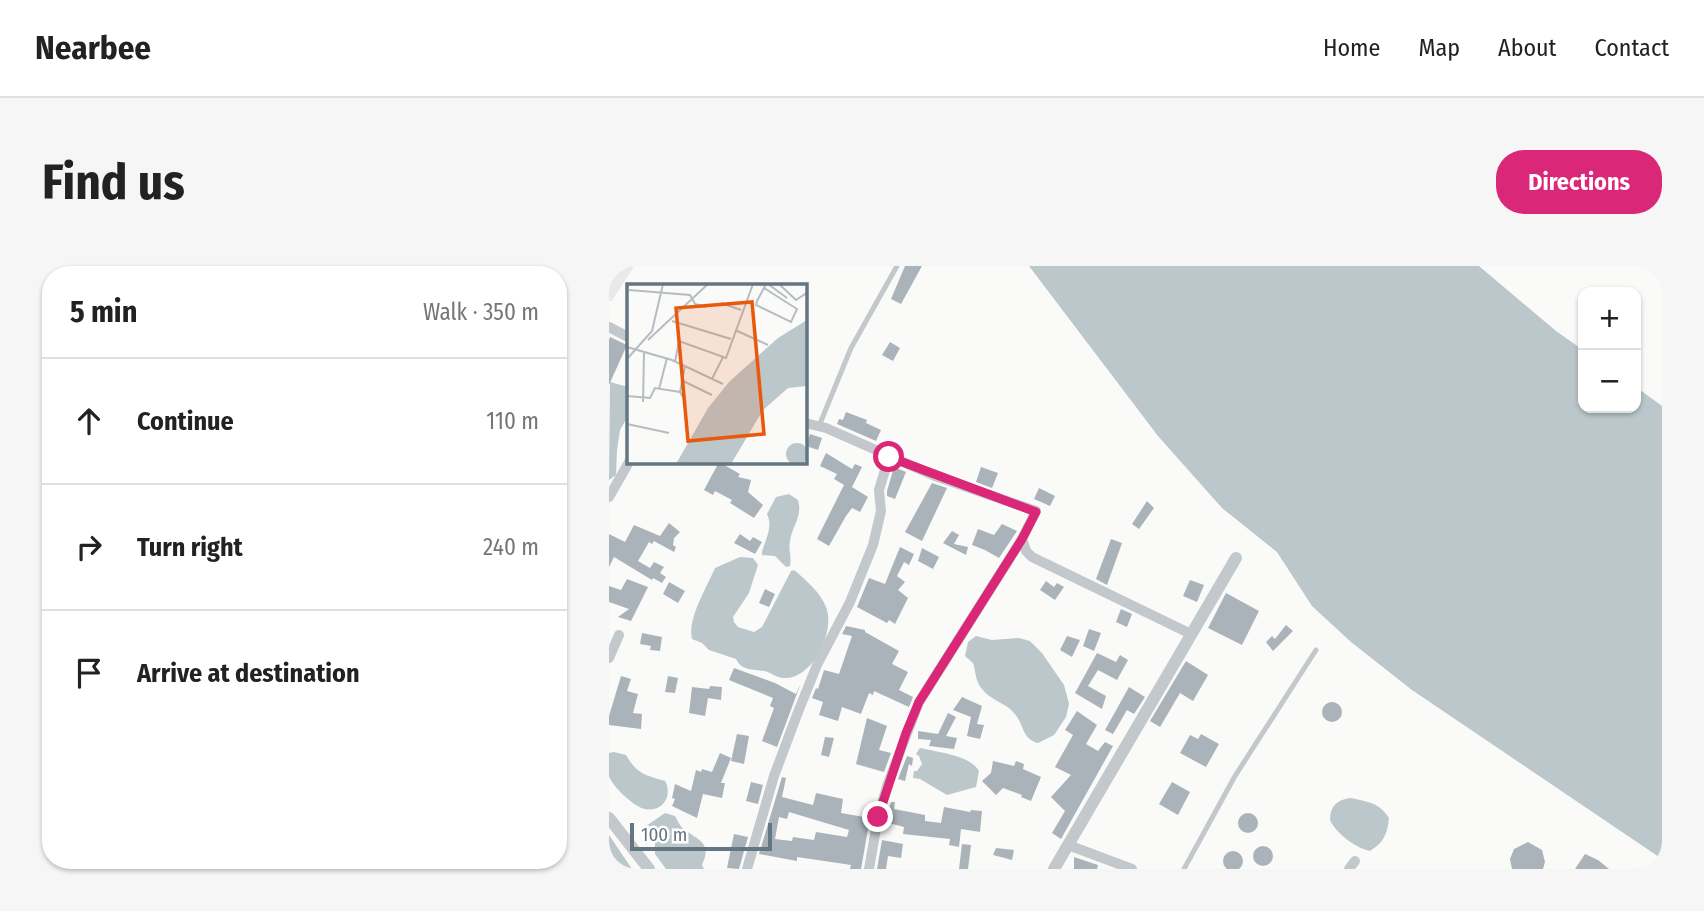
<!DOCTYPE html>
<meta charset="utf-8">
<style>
:root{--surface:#fff;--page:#f6f6f6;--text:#222;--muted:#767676;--line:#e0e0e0;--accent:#db2777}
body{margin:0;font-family:"Fira Sans Condensed",sans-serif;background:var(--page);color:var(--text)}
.controls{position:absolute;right:21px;top:21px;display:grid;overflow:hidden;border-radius:14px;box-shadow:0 2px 5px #0004}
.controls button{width:63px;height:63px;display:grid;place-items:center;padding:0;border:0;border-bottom:2px solid var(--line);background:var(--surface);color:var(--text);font:35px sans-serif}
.scale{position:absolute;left:21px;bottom:18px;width:142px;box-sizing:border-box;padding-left:7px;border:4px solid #657683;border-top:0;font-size:19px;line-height:24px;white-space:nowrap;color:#657683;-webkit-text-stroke:5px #fff;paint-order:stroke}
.stop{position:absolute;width:21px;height:21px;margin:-16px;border:5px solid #db2777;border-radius:50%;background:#fff}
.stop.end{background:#db2777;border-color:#fff;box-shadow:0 2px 7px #0008}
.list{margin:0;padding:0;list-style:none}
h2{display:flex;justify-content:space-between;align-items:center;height:91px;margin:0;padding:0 28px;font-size:30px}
h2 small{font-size:23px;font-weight:400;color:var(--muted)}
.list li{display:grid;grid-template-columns:46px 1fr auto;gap:21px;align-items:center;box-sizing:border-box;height:126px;padding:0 28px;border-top:2px solid var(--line)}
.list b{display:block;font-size:26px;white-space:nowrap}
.list em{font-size:23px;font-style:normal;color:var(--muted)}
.icon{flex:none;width:38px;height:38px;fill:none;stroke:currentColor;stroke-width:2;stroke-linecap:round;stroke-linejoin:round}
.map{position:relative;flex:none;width:1053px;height:603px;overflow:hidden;border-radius:28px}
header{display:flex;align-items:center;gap:42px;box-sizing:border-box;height:98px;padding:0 35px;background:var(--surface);border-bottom:2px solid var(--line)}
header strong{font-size:33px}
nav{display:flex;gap:38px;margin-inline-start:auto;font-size:24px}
.intro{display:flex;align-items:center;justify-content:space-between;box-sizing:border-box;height:168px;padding:0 42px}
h1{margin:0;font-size:49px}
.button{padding:18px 32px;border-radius:28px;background:var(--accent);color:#fff;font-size:24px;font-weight:700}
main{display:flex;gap:42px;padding:0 42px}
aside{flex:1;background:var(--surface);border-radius:28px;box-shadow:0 2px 5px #0004}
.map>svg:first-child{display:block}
.built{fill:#e8e9e9}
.water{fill:#bbc7cb}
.building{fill:#aab3b9;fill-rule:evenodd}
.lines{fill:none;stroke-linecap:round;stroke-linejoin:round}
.service{stroke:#c3c8cc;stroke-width:5}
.minor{stroke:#c3c8cc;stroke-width:10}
.tertiary{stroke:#c3c8cc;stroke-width:12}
.route{stroke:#db2777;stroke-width:9}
.inset-road{fill:none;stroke:#b5bdc2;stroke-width:2}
.view{fill:#e8590c;fill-opacity:0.15;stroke:#e8590c;stroke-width:3.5}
.inset-edge{fill:none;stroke:#657683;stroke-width:3.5}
</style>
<header>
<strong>Nearbee</strong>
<nav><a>Home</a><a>Map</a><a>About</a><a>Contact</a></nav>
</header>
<div class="intro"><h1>Find us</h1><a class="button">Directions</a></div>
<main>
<aside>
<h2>5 min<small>Walk · 350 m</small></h2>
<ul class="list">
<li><svg class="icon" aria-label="ahead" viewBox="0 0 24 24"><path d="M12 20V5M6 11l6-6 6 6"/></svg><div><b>Continue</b></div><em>110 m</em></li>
<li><svg class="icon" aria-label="right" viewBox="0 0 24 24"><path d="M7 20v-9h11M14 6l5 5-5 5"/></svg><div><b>Turn right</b></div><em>240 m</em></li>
<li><svg class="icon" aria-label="arrive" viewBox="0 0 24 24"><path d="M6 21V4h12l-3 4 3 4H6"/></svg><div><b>Arrive at destination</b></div></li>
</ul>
</aside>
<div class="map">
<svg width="1053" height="603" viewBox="0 0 1053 603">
<rect width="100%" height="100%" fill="#fafaf8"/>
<path class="built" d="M0 0H25L3 35H0Z"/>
<path class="water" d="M420 0H870L947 65 974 84V142H1027V121L1053 140V593L803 424 742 376 703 340 668 286 613 242 549 170Z
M1 116 19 121V150L11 164 8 184 7 209 0 214Z
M180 228 189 234C194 251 183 260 181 275 179 284 183 291 181 300L177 301 166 290 153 289V286C157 272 164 261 158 248L167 231Z
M131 291 144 292 149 299 140 327 124 351 125 356 129 361 145 366 153 361 182 305 185 304C197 314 211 326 217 341 227 365 203 414 175 412 167 412 162 406 155 405 143 403 133 405 127 393L100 384 93 377 83 373C78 353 98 321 106 302Z
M367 370 383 374 410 372 421 375 433 387 455 419 460 438 457 451 445 469 429 477C412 472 416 459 405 447 397 437 381 434 373 423 366 415 367 406 364 397L356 390 359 376Z
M311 482C328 486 361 489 370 505L367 521 338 529 311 513 304 512 305 505H308L313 498 310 490 307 488Z
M5 486 17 489C28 508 36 509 56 515 64 529 54 547 36 543 25 541 3 520 0 510 0 503 0 494 0 487Z
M741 532C757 535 771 537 780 552 778 569 775 576 761 585 746 582 727 567 721 554 721 540 728 534 741 532Z
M56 547 66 550C69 555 71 561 76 564 91 575 103 577 93 599L95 603H57L46 588V571L37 560Z
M0 569 23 603H0Z"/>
<path class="building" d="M296 0H313L292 38 282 33Z
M1 71 18 79 0 119V74Z
M281 76 291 82 284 95 273 89Z
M237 146 258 154 257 157 272 164 267 175 228 158 230 153 234 154Z
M201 168 213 172 209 184 197 180Z
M217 187 243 203 246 198 253 201 243 221 259 231 251 246 243 242 237 250 220 280 208 273 235 219 225 213 228 208 211 200Z
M110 196 131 208 129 211 142 214 139 226 154 239 145 252 121 237 123 234 106 225 104 229 95 224Z
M285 201 297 206 286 233 278 230V225Z
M372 201 389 207 383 222 367 216Z
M323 217 338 222 313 275 296 266Z
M430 222 446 230 441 240 425 233Z
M538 235 545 242 530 263 523 258Z
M60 257 71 266 65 272 64 279 67 281 65 286 45 275 43 278 40 276 29 295 41 302 45 296 55 301 51 307 57 311 53 317 44 312 43 314 5 291 0 301V268L16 276 25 259 51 270Z
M393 258 408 265 390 292 376 284 363 279 369 263 385 269Z
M343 265 350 269 345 278 359 281 357 289 334 277Z
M131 268 141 275 144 271 153 276 146 288 125 277Z
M502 273 513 277 498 319 487 313Z
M291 281 305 288 300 299 295 296 288 310 296 316 289 324 299 332 286 358 280 354 278 357 248 341 260 312 276 318Z
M313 282 330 291 324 303 309 295Z
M18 313 39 321 22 355 9 351 20 343 0 336V320L12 324Z
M581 314 595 319 588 336 574 330Z
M437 315 445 321 448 317 455 321 446 334 431 324Z
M60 316 76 325 69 337 54 328Z
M156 323 166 328 160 341 150 337Z
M617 327 650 345 633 379 599 362Z
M512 343 523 348 518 361 507 356Z
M677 359 684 365 664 385 657 376 663 370 666 373Z
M237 360 256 364V366L290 385 283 398 299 406 290 424 304 431 300 441 265 425 264 429 260 427 252 448 233 441 229 455 210 449 214 436 203 432 207 422 209 423 215 404 230 408 243 370 233 368Z
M480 363 492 367 485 385 474 380Z
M33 367 53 371 51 385 41 384 42 380 31 378Z
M458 370 471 374 463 391 451 384Z
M488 387 507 396 511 389 519 394 508 414 489 404 479 420 497 430 493 443 466 427Z
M577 395 599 409 584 435 571 427 551 461 541 455Z
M125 402 166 417 187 428 192 417 168 481 153 475 165 442 161 440 164 432 120 414Z
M12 410 22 413 18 425 29 428 24 447 33 448 32 463 0 459V450Z
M59 410 69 412 66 427 56 426Z
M101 420 113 421 112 434 99 432 96 450 80 447 83 421 100 423Z
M520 421 536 431 525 448 518 444 504 468 496 464Z
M353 431 373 440 368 458 375 459 371 473 358 470 362 451 344 444Z
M713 446a10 10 0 1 1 20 0a10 10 0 1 1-20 0Z
M468 445 488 459 477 478 489 485 496 476 504 480 452 573 443 567 456 545 442 531 462 509 446 501 464 469 456 464Z
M339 447 347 451 337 470 348 472 345 483 320 480 322 474 309 473V465L329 468Z
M258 452 278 460 270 484 282 487 275 506 247 498Z
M128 468 140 470 135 498 122 495Z
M592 468 610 478 597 501 571 487 581 469 589 473Z
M216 471 225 472 220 491 212 489Z
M111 487 122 492 112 517H116L113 532 94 528 88 552 63 540 66 533 63 532 66 518 82 525 87 504 92 506 93 503 103 506Z
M298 490 304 492 303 500 300 498 296 515 289 513Z
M384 495 405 500 407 495 415 498 414 503 432 511 422 535 412 531 413 529 394 522 387 529 373 515 382 507Z
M173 511 177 512 173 531 204 539 207 527 234 533 232 547 261 552 252 603H241L242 599 222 596 188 591V595L150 588ZM180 546 240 564 238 571 207 566 205 574 184 571 183 575 166 573 170 551 178 553Z
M142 516 154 519 149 538 137 535Z
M563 516 581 526 569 549 550 538Z
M282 536H286L285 543 316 549V555L332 557 335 541 361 546 362 544 373 545 371 566 352 563 350 581 340 579 341 573 294 568 295 561 276 556Z
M629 557a10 10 0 1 1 20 0a10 10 0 1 1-20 0Z
M125 568 139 571 130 603 118 602Z
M273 574 294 578 292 592 279 590 277 603H268Z
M919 576 933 584 936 596 934 603H903L901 593 905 583Z
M353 578 362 579 359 603H350Z
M644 590a10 10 0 1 1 20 0a10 10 0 1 1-20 0Z
M387 582 405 584 403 594 384 589Z
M614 595a10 10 0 1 1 20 0a10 10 0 1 1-20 0Z
M976 588 989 594 1000 603H966Z
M465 591 489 599 488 603H465Z"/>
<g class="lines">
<path class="service" d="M210 160 242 82 288 0
M575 603 626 510 707 384"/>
<path class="minor" d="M0 61 19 71
M196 157 217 162 326 210 427 245 413 273 310 436 279 517 269 551 260 603
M0 231 20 196
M413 273 417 285 423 291 582 368
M0 392 10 369
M459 579 523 603
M138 603 165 510 189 446 208 399 241 336 264 279 272 245 270 224 280 191
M740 603 746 595"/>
<path class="tertiary" d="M0 552 40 603
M445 603 627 292"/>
</g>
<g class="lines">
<path class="route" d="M269 551 297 467 310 436 413 273 427 246 280 191"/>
</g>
<g transform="translate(18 18)">
<rect width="180" height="180" fill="#fafaf8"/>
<path d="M180 36V102L161 104 136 126 104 180H49L81 124 102 98 151 54ZM159 170a11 11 0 1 1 22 0a11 11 0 1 1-22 0Z" fill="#bbc7cb"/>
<path class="inset-road" d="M141 0 160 14M152 0 169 16 181 8M137 4 170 25 164 38 129 21 130 17 139 0M2 6 63 11 68 20 79 23M94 19 114 26M45 37 104 55M108 46 141 61M21 56 81 0M0 63 45 76 96 100M0 75 25 47 36 0M48 78 52 57 99 74 126 0M58 82 53 108 59 118M85 95 96 73M54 96 85 111M32 105 40 74M0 112 23 114 28 104 53 108M16 118 17 69M0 140 42 149"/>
<path class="view" d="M125 18 137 150 61 157 49 24Z"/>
<rect width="180" height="180" class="inset-edge"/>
</g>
</svg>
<div class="controls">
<button>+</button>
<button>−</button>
</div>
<div class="scale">100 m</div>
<div class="stop" style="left:280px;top:191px"></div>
<div class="stop end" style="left:269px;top:551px"></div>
</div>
</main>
